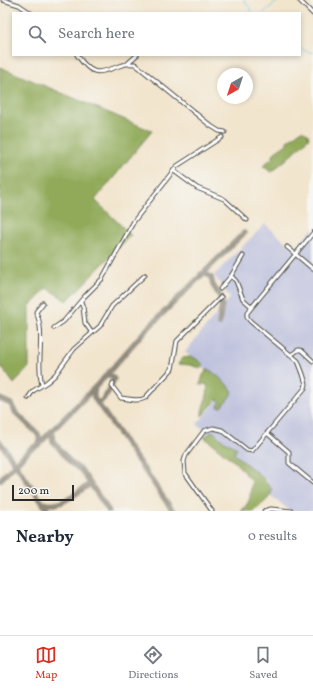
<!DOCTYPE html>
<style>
:root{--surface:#fff;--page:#f2f2f3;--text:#1f2937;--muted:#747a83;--line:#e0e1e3;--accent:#d93025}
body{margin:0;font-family:Vollkorn,serif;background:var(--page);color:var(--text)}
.compass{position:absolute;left:217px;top:68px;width:36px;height:36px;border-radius:50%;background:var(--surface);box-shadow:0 2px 6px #0003;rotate:219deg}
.scale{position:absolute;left:12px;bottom:10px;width:62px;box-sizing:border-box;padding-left:4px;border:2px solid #2b2b2b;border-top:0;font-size:11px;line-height:14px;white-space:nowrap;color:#2b2b2b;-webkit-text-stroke:3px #f6f6f2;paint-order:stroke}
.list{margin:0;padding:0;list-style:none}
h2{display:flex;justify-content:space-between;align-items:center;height:52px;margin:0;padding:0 16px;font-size:17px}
h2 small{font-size:13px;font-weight:400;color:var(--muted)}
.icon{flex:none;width:22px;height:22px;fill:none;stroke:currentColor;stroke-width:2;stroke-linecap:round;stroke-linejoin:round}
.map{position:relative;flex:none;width:313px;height:511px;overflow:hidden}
.search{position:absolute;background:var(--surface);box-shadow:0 2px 6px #0003;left:12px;right:12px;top:12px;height:44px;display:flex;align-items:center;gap:10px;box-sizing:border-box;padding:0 14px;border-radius:0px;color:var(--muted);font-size:15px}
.sheet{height:124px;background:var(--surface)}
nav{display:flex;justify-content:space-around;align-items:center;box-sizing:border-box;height:56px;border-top:1px solid var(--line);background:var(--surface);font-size:11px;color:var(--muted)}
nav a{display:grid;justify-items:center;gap:2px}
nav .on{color:var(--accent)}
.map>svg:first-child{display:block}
.industrial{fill:#bfc2dd}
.forest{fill:#91aa5a;stroke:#5e6a42}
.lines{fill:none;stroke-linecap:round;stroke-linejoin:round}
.stream{stroke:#5cc5d8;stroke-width:1}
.taxiway{stroke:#8e887c;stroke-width:5.5}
.minor-casing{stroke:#494743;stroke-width:5}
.minor{stroke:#fff;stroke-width:3}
</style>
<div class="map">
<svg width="313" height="511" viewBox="0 0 313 511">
<rect width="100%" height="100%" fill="#f6f6f2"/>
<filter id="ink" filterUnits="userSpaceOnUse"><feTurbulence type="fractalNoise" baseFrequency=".025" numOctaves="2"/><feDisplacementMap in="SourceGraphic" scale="8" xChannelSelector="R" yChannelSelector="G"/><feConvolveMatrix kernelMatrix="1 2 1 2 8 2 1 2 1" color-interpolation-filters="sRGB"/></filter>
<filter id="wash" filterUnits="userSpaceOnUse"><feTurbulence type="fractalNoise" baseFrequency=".012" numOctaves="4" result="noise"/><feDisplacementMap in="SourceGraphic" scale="16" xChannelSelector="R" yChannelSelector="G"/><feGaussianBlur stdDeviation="0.9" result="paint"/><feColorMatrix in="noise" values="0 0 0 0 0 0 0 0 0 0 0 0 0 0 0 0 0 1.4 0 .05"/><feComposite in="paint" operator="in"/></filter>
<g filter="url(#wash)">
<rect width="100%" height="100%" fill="#f2e5ce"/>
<path class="industrial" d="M265 224 295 250 313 228V511H290L268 493V482L197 424 227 389 185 352 230 298 214 275Z"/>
<path class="forest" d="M0 67 152 131 95 200 131 235 67 301 47 288 29 307V367L14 384 0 365Z
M302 130 308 134 309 138 287 159 277 167 275 170 271 172 263 166 272 158 275 152 287 144V141Z
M189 357 195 358 204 365 201 368 190 365 178 364 183 358Z
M208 369C214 372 231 387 233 392L222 407H218L220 402 217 399 202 416C201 403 210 399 207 384L200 385 203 375Z
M213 431 221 439 237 448 234 454 261 476 272 490C271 499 260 505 254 511H241C253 499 249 496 252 481L236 463 204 437Z"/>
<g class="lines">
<path class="stream" d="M244 0 253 13
M263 13 279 0
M300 49 313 53"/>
<path class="taxiway" d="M201 274H206L211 277 213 285 221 298 222 304 219 324
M95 388 94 392V398L173 511
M0 399 11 404 15 412 38 434 40 440 38 445 30 449 0 480
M98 404C106 398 111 388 114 379L108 373
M53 430 52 435 53 441 71 463 81 470 109 511
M0 442 48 511
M38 445 102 380 142 334 244 233
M42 502C57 511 78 492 90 484"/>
</g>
</g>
<g filter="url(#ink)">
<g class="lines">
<defs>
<path id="minor" d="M3 0 19 5 31 13
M299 0 313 14
M77 55C91 75 97 75 119 66 124 64 129 63 135 64L211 126 219 131 225 132
M128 63 137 55
M174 171 197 188 224 199 247 220
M287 247 313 269
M231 276 236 281 243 299 252 307
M220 289 231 276 243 256
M81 302 83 307 85 323 92 333
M54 328 64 321 84 297 102 279 134 221 177 166 222 137
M291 355 298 350H301L313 361
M113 383 112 386 121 398C129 399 139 402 145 398L172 369 177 341 221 297
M42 385C41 380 40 374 40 369 39 350 44 329 36 312L43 303
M28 398 33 391 47 382 55 375 74 349 100 326 112 306 145 275
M267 433 289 452V463L313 483
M212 511 185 473 184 461 186 455 204 431 213 428 222 430 247 450 252 451 305 388 306 384 303 374 298 361 250 321 247 317V313L313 233
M264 511 271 509 292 511"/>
</defs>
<use href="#minor" class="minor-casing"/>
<use href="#minor" class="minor"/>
</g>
</g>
</svg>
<svg class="compass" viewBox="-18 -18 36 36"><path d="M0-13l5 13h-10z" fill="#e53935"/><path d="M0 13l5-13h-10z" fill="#747a83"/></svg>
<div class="scale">200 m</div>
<div class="search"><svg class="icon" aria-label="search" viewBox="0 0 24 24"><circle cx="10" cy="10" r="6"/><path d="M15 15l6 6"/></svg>Search here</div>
</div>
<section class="sheet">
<h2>Nearby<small>0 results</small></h2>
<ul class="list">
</ul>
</section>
<nav>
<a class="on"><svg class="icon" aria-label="map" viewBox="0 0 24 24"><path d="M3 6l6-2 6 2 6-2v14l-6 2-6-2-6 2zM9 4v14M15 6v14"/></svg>Map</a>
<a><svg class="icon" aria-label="directions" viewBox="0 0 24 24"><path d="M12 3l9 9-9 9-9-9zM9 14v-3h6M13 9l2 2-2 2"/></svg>Directions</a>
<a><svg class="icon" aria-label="saved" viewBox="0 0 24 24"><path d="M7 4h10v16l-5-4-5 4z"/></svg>Saved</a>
</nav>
